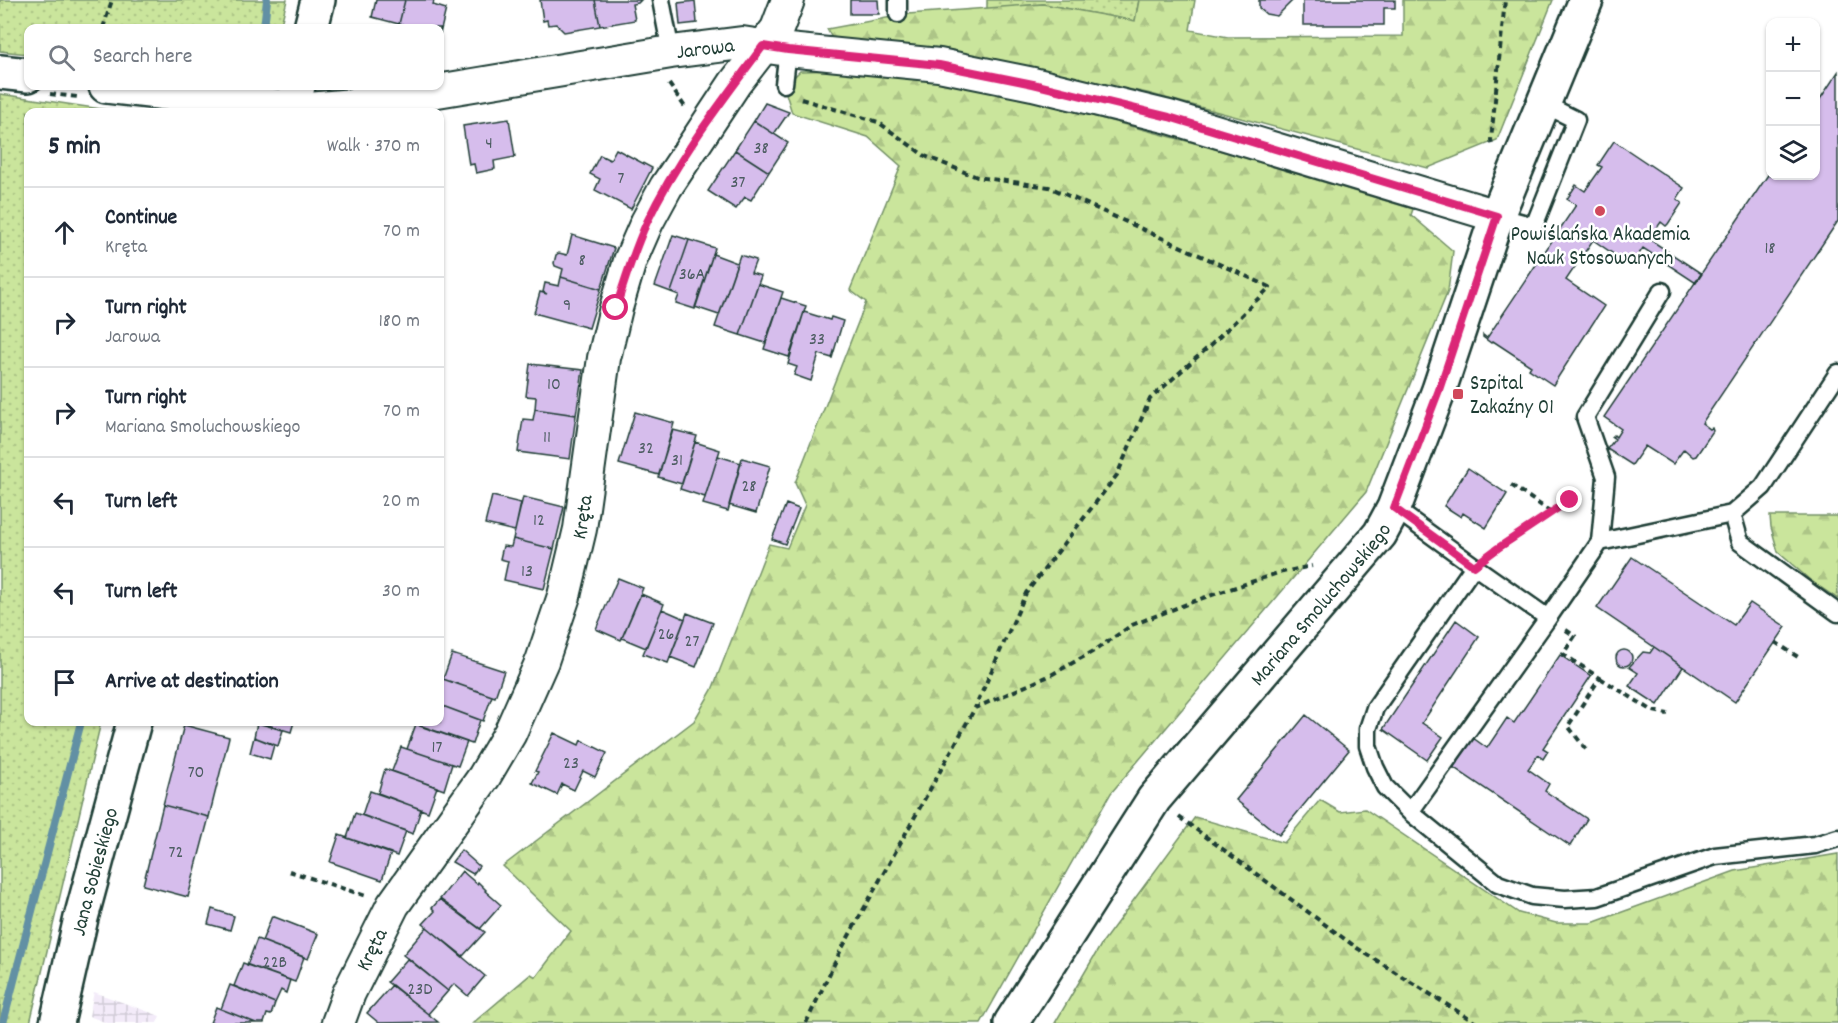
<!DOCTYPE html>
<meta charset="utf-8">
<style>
:root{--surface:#fff;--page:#f6f6f7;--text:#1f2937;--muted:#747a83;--line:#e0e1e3}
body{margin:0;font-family:Dekko,sans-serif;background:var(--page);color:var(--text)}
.controls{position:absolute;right:18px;top:18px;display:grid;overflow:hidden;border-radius:12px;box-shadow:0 2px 4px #0004}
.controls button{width:54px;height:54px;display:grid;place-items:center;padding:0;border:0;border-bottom:2px solid var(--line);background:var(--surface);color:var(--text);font:30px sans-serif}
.stop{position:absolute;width:18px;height:18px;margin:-14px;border:4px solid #db2777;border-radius:50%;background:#fff}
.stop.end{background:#db2777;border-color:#fff;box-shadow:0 2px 6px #0008}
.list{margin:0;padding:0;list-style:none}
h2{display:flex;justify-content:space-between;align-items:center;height:78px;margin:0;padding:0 24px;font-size:26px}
h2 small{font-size:20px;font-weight:400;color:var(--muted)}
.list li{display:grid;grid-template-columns:39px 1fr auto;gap:18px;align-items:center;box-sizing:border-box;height:90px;padding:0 24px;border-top:2px solid var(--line)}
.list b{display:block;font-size:22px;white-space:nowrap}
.list p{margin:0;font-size:20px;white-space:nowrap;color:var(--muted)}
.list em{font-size:20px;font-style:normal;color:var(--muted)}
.icon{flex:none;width:33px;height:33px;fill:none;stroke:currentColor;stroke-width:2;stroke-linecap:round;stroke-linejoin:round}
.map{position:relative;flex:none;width:1838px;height:1023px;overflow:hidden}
.search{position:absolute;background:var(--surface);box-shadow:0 2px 4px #0004;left:24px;top:24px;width:420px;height:66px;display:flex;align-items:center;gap:15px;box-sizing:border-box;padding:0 21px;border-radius:12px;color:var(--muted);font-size:22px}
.panel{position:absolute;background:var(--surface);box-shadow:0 2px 4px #0004;left:24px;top:108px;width:420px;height:618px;border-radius:12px}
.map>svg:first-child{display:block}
.industrial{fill:url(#industrial-grid)}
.grass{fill:url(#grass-dots);stroke:#749168;stroke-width:1.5}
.forest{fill:url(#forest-firs);stroke:#749168;stroke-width:1.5}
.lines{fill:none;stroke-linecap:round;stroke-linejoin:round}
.stream{stroke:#6290a4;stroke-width:8}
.building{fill:#d6bdec;stroke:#1f3d34;stroke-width:1.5}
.service-casing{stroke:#1f3d34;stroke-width:21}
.minor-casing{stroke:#1f3d34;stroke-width:36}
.tertiary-casing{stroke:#1f3d34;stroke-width:38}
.secondary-casing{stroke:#1f3d34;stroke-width:38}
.path{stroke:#1f3d34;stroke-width:4;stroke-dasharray:6 4.5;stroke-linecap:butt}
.service{stroke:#fff;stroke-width:16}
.minor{stroke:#fff;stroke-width:32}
.tertiary{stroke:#fff;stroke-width:33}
.secondary{stroke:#fff;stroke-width:33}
.route{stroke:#db2777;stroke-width:8}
.poi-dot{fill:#d1495b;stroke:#fff;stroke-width:2}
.labels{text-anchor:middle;stroke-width:5;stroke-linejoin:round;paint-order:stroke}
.number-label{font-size:18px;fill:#4d5d62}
.street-label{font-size:21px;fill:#1f3d34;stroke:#fff}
.poi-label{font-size:21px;fill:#1f3d34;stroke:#fff}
</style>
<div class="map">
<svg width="1838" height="1023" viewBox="0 0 1838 1023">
<defs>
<pattern id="industrial-grid" width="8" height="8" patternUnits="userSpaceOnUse" patternTransform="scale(1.5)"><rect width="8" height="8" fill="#f3ebf9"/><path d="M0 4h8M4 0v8" fill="none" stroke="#d0cad6"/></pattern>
<pattern id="grass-dots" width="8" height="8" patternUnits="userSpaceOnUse" patternTransform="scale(1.5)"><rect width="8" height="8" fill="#cae59c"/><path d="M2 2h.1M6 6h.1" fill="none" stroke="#adc587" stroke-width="1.8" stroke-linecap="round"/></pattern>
<pattern id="forest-firs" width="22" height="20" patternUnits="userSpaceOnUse" patternTransform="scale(1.5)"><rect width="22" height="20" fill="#cae59c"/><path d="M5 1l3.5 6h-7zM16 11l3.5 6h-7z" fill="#adc587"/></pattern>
</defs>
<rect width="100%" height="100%" fill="#fff"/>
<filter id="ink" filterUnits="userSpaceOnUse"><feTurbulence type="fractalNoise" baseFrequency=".0167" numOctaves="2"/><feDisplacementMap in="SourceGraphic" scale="12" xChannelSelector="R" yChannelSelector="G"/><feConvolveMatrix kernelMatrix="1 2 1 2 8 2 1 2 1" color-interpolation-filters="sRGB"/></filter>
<g filter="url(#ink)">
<path class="industrial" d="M94 992 160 1016 157 1023H107L89 1016Z"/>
<path class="grass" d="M0 0H287L280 28H28V54L0 51Z
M987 0H1139L1135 21 1043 4 987 9Z
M0 94 121 112H28V722H101L30 1023H0Z"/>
<path class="forest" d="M1139 0H1195L1190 30 1228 37 1403 36V0H1553L1497 140 1428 168 1147 93 973 57 910 47 832 38 827 29 908 14 1043 4 1135 21Z
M849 70 937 75 1198 144 1413 209 1411 215 1453 251 1448 291 1366 492 1111 793 981 1023H473L531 974 536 977 571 931 503 866 694 721 712 690 769 544 787 548 805 505 795 483 866 302 850 290 901 166 868 137 792 113 784 87 800 71Z
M1770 516H1838V599L1810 580 1778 552 1771 527Z
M1320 800 1340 812 1365 809 1519 913 1556 923H1592L1735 871 1838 854V1023H1055L1102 943 1195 817 1284 843Z"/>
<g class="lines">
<path class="stream" d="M264 28 267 0
M3 1023 81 722"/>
</g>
<path class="building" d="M376 0H405L399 24 372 17Z
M405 0H434L433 5 446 9 440 34V28H421L399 24Z
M540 0H595L600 26 564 32 556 24 548 25 547 20 543 21Z
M595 0H641L638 3 632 4 635 20 600 26Z
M850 0H878L879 14H850Z
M1259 0H1293L1277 16 1266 14 1259 8Z
M1303 0H1395V8H1384V25H1303Z
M695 1 697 23 680 25 678 3Z
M1838 72V221L1702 423 1710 429 1712 428 1713 431 1696 456 1693 457 1684 449 1673 464 1645 446 1632 465 1607 449 1615 439 1612 437 1614 435 1616 437 1621 429 1604 417 1770 172V176H1816V105Z
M765 103 789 112 774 134 754 121Z
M509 119 515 157 494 161 495 169 476 173 474 164 469 165 463 126Z
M754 121 788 143 769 172 735 150Z
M1614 141 1684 188 1677 199 1682 203 1668 224 1666 226 1661 222 1649 239 1702 274 1696 283 1643 248 1631 266 1593 240 1566 280 1604 306 1553 385 1529 369 1531 366 1493 341 1491 343 1483 337V335L1487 338 1576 205 1567 199 1576 185 1585 191 1602 167 1598 165Z
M616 149 652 168 631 209 595 190 600 179 590 174 600 155 610 160Z
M735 150 769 172 751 200 745 197 736 209 708 191Z
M572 235 614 248 601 289 561 277 563 269 555 266 554 263 556 255 559 253 567 255Z
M673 235 689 240 671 292 655 286Z
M689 240 715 248 695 309 676 303 679 295 671 292Z
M713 254 737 263 719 315 695 307Z
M740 255 756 260 751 273 761 276 740 335 715 327Z
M561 277 601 289 589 328 534 313 540 292 547 294 543 292 545 283 559 286Z
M758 284 783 292 765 343 740 335Z
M781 298 806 306 789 357 764 349Z
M804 312 830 320 831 317 843 321 832 358 819 354 811 381 794 375 797 367 788 364Z
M530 364 583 370 576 415 535 409 536 397 526 396Z
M535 409 576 415 570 459 518 452 523 419 533 420Z
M635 412 674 423 659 475 619 464Z
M673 430 697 436 682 484 658 477Z
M695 442 720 450 705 497 680 489Z
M718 456 741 463 728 511 703 504Z
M742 458 770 466 756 513 729 505Z
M1468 468 1507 494 1486 528 1463 513 1461 517 1444 506Z
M492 496 521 503 515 531 485 524Z
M523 497 564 507 554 549 513 539Z
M786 504 799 509 785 544 772 539Z
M513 539 554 549 544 589 504 580 508 561 500 559 503 546 511 547Z
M1632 557 1734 625 1750 603 1786 627 1735 702 1597 608Z
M618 578 643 588 621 640 596 629Z
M641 594 664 604 646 648 622 638Z
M662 609 685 619 668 663 643 654Z
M687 613 713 623 696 667 670 657Z
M1456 620 1479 637 1422 723 1443 737 1427 760 1383 729Z
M1654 647 1683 667 1658 705 1629 686 1638 673 1629 667 1643 652 1650 653Z
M1616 658a8 8 0 1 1 16 0a8 8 0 1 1-16 0Z
M452 654 504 671 495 697 443 679Z
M1560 655 1591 676 1543 748 1548 751 1543 759 1538 755 1528 769 1549 784 1545 791 1587 819 1570 846 1453 767 1473 738 1487 748 1507 718 1514 723Z
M440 678 492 696 483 721 440 705Z
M440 705 480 720 472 744 420 726 422 722H440Z
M1306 715 1349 750 1279 835 1236 800Z
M258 722H294L291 732Z
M257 723 283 730 278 746 254 737Z
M416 724 467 742 458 766 407 749Z
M184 725 229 737 209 817 163 805Z
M554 733 579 745 581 740 607 753 595 777 583 771 574 790 562 784 557 795 532 783 538 772 535 771Z
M254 737 274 745 270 759 250 753Z
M401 747 452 764 444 790 392 771Z
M385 769 437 787 428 812 378 793Z
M370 791 421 809 413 834 362 815Z
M163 805 209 817 188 897 143 885Z
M355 813 406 831 397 856 347 838Z
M339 835 391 853 382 880 330 862Z
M461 850 479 866 473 874 452 862Z
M462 871 477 884 478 882 486 890 485 891 501 905 480 929 440 899Z
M440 899 485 932 463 956 423 924 435 911 432 908Z
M212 909 234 916 230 930 208 924Z
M272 916 318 934 308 959 262 941Z
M427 927 485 976 468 996 454 984 448 991 403 955Z
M257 939 304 957 295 982 247 965Z
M408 958 448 991 428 1014 387 982Z
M243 963 290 980 286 993 281 990 275 1003 234 986Z
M230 985 275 1003 271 1015 267 1014 264 1023H256L221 1009Z
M392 985 428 1014 438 1022 379 1023 367 1013Z
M216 1007 256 1023H210Z"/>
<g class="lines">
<defs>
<path id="service" d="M661 0 671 52
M898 0V14
M784 84 788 50
M1497 216 1534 226 1576 120 1544 104
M1394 508 1474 566 1375 708 1368 729V746L1375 767 1385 787 1410 812 1498 884 1532 896 1565 899 1597 897 1715 856 1815 845 1838 838
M1732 514 1763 487 1838 373
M1600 542 1732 514 1740 542 1838 613
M1474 566 1548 618 1600 542 1606 477 1585 417 1662 291
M1410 812 1548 618"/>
<g id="minor">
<path id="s1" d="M293 108 309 109 353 105 671 52 742 43 788 50 939 65 1033 84 1169 117 1497 216"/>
<path id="s2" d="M338 1023 349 993 393 905 484 777 510 733 542 661 564 596 580 529 604 358 616 308 630 261 647 222 666 187 735 83 777 29 788 0"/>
</g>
<g id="tertiary">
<path d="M0 72 28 75"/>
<path d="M106 86 293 108"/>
<path id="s3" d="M1011 1023 1154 799 1380 534 1394 508 1439 390 1497 216 1586 0"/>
</g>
<g id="secondary">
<path d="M311 28 318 0"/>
<path d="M292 112 298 86"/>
<path id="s4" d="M57 1023 81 918 134 722"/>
</g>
</defs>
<use href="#service" class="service-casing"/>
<use href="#minor" class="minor-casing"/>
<use href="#tertiary" class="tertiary-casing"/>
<use href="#secondary" class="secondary-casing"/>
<path class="path" d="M103 28 112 0
M669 84 685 107
M50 94 78 97
M801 99 878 122 925 156 977 177 1049 187 1270 287 1213 343 1150 399 1117 475 1026 593 975 708
M1492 144 1491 140 1505 0
M1511 485 1551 512
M1492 553 1570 500H1582
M1566 630 1575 636 1563 654 1600 678 1568 726 1588 752
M1775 642 1801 659
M1600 678 1653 711 1668 714
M1179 817 1357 948 1476 1023
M289 871 366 896
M806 1023 840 952 975 708 1049 676 1094 651 1132 625 1200 599 1278 573 1312 566"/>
<use href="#service" class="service"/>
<use href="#minor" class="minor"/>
<use href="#tertiary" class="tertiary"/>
<use href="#secondary" class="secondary"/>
</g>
</g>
<g class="lines" filter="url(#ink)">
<path class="route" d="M616 308C625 279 634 250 647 222 677 159 722 101 763 46L788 50 939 65 1033 84 1169 117 1497 216 1439 390 1394 508 1474 566 1498 548 1570 500"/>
</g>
<g class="poi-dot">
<circle cx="1600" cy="211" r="6"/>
<rect x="1452" y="388" width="12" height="12" rx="3"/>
</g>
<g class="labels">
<g class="number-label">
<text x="489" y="148">4</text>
<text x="761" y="153">38</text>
<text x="621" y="183">7</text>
<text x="738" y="187">37</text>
<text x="1770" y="253">18</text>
<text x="582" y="265">8</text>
<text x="692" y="279">36A</text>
<text x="567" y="310">9</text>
<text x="817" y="344">33</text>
<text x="554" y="389">10</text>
<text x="547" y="442">11</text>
<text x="646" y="453">32</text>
<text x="677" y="465">31</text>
<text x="749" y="491">28</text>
<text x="539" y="525">12</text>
<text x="527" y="576">13</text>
<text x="666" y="639">26</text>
<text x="692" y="646">27</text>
<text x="437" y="752">17</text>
<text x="571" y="768">23</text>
<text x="196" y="777">70</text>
<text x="176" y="857">72</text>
<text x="275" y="967">22B</text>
<text x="420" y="994">23D</text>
</g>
<g class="street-label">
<text dy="7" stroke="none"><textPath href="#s1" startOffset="417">Jarowa</textPath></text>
<text dy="7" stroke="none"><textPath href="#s2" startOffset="567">Kręta</textPath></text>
<text dy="7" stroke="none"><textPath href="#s3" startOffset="522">Mariana Smoluchowskiego</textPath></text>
<text dy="7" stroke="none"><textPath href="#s4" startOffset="156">Jana Sobieskiego</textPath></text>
<text dy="7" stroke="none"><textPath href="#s2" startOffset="81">Kręta</textPath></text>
</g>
<g class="poi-label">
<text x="1600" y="240">Powiślańska Akademia<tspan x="1600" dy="24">Nauk Stosowanych</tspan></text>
<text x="1470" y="389" text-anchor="start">Szpital<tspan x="1470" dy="24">Zakaźny 01</tspan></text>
</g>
</g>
</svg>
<div class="controls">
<button>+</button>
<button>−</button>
<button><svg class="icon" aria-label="layers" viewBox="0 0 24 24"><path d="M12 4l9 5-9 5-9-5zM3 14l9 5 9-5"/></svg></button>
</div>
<div class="stop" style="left:616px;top:308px"></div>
<div class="stop end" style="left:1570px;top:500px"></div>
<div class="search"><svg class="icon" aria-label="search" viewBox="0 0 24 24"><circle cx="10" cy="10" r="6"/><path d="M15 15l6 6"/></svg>Search here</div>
<section class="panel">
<h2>5 min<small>Walk · 370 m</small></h2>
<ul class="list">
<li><svg class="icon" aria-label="ahead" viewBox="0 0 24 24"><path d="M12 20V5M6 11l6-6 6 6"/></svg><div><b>Continue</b><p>Kręta</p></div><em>70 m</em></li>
<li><svg class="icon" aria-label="right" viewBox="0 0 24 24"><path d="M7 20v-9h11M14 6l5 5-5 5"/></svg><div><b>Turn right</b><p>Jarowa</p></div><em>180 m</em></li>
<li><svg class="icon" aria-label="right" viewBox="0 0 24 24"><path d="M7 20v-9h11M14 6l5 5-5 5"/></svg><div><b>Turn right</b><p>Mariana Smoluchowskiego</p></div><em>70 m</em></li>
<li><svg class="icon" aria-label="left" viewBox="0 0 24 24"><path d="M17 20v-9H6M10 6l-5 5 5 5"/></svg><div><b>Turn left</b></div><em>20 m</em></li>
<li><svg class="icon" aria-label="left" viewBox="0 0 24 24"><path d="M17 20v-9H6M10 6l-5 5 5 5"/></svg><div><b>Turn left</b></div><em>30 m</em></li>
<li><svg class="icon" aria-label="arrive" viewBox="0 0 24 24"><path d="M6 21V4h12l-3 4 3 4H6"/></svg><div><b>Arrive at destination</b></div></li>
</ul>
</section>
</div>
